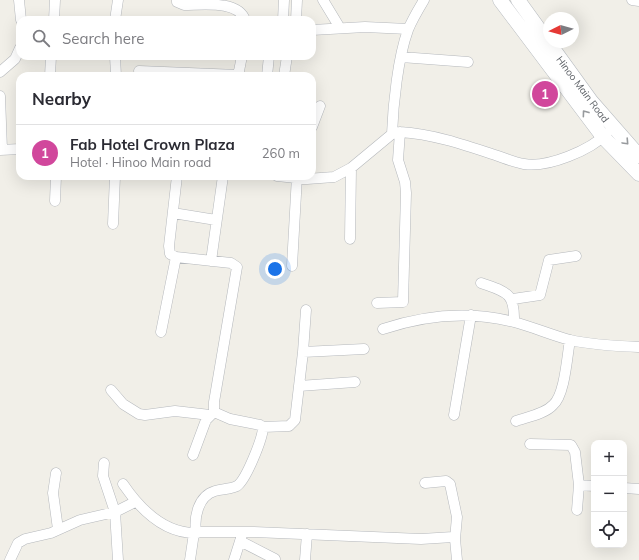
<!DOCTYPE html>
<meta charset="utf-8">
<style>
:root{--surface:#fff;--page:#f7f7f7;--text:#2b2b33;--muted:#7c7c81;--line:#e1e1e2;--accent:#b45309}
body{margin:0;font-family:Mulish,sans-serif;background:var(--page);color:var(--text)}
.controls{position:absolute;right:12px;bottom:12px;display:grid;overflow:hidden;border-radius:8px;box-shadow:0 4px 16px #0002}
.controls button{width:36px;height:36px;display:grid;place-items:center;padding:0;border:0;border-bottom:1px solid var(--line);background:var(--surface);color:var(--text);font:20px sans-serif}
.compass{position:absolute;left:543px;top:12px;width:36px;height:36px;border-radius:50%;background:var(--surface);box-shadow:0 4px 16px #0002;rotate:264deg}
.you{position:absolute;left:275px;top:269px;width:14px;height:14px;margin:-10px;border:3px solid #fff;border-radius:50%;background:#1a73e8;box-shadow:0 0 0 6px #1a73e833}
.badge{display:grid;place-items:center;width:26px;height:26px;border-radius:50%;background:var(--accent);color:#fff;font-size:13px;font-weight:700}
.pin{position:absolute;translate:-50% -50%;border:2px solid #fff;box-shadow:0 1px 4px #0006}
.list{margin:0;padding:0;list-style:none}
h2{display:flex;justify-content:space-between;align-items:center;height:52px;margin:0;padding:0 16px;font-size:17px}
h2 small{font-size:13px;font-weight:400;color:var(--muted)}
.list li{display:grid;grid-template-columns:26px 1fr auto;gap:12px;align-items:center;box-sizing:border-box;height:56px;padding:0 16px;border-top:1px solid var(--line)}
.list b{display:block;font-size:15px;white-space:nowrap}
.list p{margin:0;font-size:13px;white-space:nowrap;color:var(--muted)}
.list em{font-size:13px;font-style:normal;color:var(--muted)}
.icon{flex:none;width:22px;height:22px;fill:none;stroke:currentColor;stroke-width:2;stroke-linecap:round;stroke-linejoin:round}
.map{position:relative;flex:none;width:639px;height:560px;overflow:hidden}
.search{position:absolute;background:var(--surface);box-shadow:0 4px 16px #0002;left:16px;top:16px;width:300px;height:44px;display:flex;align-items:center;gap:10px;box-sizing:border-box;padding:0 14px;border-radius:12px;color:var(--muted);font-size:15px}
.panel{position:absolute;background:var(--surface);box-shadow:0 4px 16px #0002;left:16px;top:72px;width:300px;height:108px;border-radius:12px}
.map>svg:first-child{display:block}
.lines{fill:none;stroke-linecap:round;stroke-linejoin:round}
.minor-casing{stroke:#b5b8bc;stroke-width:11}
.secondary-casing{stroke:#b6babf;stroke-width:15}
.minor{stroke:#fff;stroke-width:10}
.secondary{stroke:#fff;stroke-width:14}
.oneway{stroke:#979a9d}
.labels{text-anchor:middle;stroke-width:3;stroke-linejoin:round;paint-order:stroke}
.street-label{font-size:10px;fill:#5f6368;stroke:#fff}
</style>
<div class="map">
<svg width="639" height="560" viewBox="0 0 639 560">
<rect width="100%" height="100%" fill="#f1efe8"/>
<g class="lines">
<defs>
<path id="minor" d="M19 0 21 20
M177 0V2L184 5C203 5 238 0 245 20
M323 0 340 28
M632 0 639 1
M54 20 55 0
M115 20 118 0
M283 20 284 0
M296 20 297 0
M312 30 365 27 408 29
M115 56 116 76
M401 57 468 62
M139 71 238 75
M0 72 15 59 20 48
M50 76 51 56
M238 76 242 56
M267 76 269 56
M284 76 287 56
M0 96 2 150
M312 127 320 106
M392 134C393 105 398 57 408 30 412 20 418 10 424 0
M0 150 20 149
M177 176 169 246 170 254 176 257 231 263 237 267 214 402V412L230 419 260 425 263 427C263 438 246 480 237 486 231 489 222 489 215 491 198 496 194 517 196 532H254L421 539 453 537 455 539 457 560
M277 176 307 179 334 177 351 168 392 134 400 132C432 134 462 144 492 154 502 157 513 162 524 164 548 168 591 150 607 133
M55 201 56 176
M173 213 216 220
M113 224 115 176
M350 239 351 168
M211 261 223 176
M292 266 297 176
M481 283C506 292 515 292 514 322
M513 299 540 295 549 260 576 256
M377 303 403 302 406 193 405 182 398 160 400 132
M383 329C425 315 471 311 514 322 533 327 551 335 570 340 592 345 616 346 639 347
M161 332 176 257
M303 352 364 349
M299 386 355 382
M111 390 123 404 139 414 145 415 175 411 210 415
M454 415 471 315
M516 421C527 417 545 414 553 405 565 395 567 356 570 340
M263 427 289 426 295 420 303 352 306 310
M530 444 571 445 575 452 579 485
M193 455 206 420 214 412
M104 463 103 476 115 512 118 560
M56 473 53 493 58 529
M425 483 446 481 450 484 457 517 455 539
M123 484C140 509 164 534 197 533
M624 488 639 489
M577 510 579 485 594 486
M240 541 275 559
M10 560 18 543 25 539 51 533 80 520 115 512 135 502
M190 560 194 533
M234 560 242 535
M305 560 307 534"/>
<path id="secondary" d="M500 0 603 137 639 174
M518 0 591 101 639 156"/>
</defs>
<use href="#minor" class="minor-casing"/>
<use href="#secondary" class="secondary-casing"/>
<use href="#minor" class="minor"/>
<use href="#secondary" class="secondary"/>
</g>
<defs><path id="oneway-chevron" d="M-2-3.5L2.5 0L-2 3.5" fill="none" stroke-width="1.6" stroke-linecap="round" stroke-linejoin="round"/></defs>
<g class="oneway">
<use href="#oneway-chevron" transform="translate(585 113) rotate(-126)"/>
<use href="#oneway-chevron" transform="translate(626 142) rotate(47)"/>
</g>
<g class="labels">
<g class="street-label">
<text transform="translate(583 89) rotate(53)" y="4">Hinoo Main Road</text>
</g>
</g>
</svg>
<div class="controls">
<button>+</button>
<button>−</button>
<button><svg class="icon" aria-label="locate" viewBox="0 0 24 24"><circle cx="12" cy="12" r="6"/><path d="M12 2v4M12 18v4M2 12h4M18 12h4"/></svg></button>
</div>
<svg class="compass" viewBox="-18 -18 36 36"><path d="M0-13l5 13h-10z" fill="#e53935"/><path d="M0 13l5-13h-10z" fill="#7c7c81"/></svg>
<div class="you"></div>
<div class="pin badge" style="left:545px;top:94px;background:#d1479c">1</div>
<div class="search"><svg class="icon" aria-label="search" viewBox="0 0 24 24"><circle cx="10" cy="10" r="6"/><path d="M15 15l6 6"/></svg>Search here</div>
<section class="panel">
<h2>Nearby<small></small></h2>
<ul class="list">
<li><span class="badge" style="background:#d1479c">1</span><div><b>Fab Hotel Crown Plaza</b><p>Hotel · Hinoo Main road</p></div><em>260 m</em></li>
</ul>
</section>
</div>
